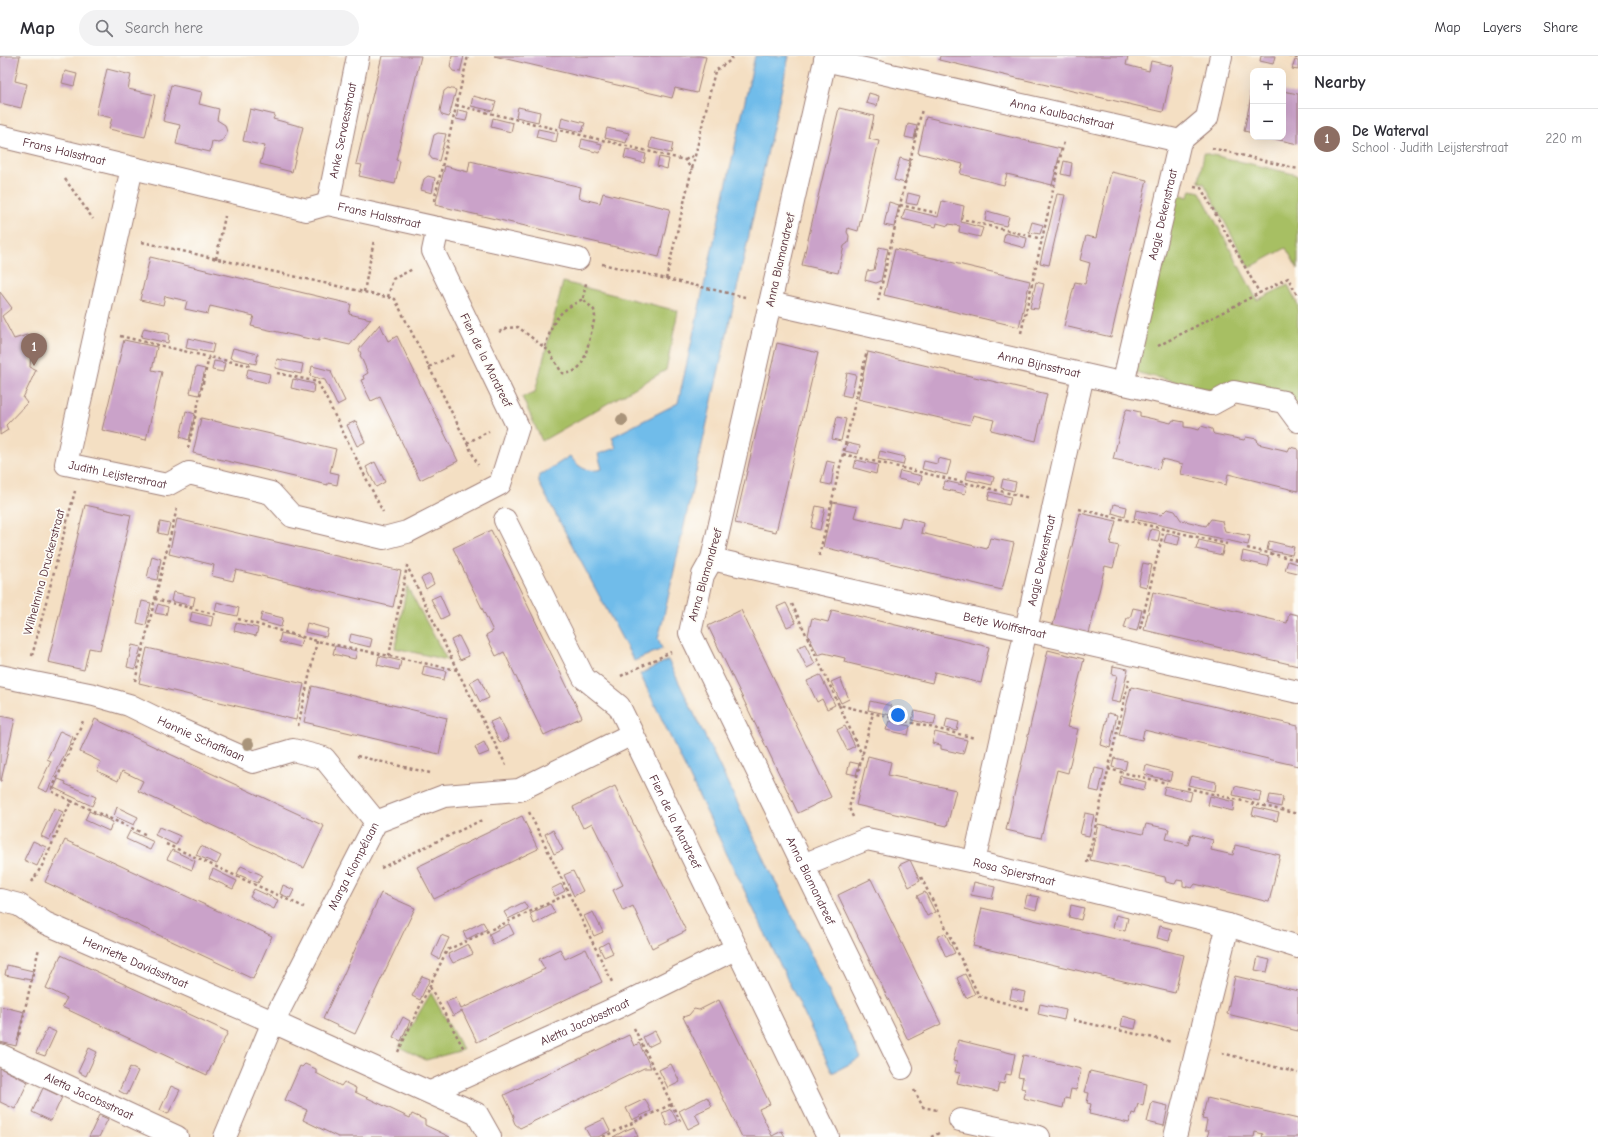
<!DOCTYPE html>
<meta charset="utf-8">
<style>
:root{--surface:#fff;--page:#f2f2f3;--text:#2b2b33;--muted:#7c7c81;--line:#e1e1e2;--accent:#c8321e}
body{margin:0;font-family:"Comic Neue",sans-serif;background:var(--page);color:var(--text)}
.controls{position:absolute;right:12px;top:12px;display:grid;overflow:hidden;border-radius:8px;box-shadow:0 4px 16px #0002}
.controls button{width:36px;height:36px;display:grid;place-items:center;padding:0;border:0;border-bottom:1px solid var(--line);background:var(--surface);color:var(--text);font:20px sans-serif}
.you{position:absolute;left:898px;top:659px;width:14px;height:14px;margin:-10px;border:3px solid #fff;border-radius:50%;background:#1a73e8;box-shadow:0 0 0 6px #1a73e833}
.badge{display:grid;place-items:center;width:26px;height:26px;border-radius:50%;background:var(--accent);color:#fff;font-size:13px;font-weight:700}
.pin{position:absolute;translate:-50% -33px;filter:drop-shadow(0 1px 2px #0008)}
.pin::after{content:'';position:absolute;top:21px;width:14px;height:12px;background:inherit;clip-path:polygon(0 0,100% 0,50% 100%)}
.list{margin:0;padding:0;list-style:none}
h2{display:flex;justify-content:space-between;align-items:center;height:52px;margin:0;padding:0 16px;font-size:17px}
h2 small{font-size:13px;font-weight:400;color:var(--muted)}
.list li{display:grid;grid-template-columns:26px 1fr auto;gap:12px;align-items:center;box-sizing:border-box;height:60px;padding:0 16px;border-top:1px solid var(--line)}
.list b{display:block;font-size:15px;white-space:nowrap}
.list p{margin:0;font-size:13px;white-space:nowrap;color:var(--muted)}
.list em{font-size:13px;font-style:normal;color:var(--muted)}
.icon{flex:none;width:22px;height:22px;fill:none;stroke:currentColor;stroke-width:2;stroke-linecap:round;stroke-linejoin:round}
.map{position:relative;flex:none;width:1298px;height:1081px;overflow:hidden}
header{display:flex;align-items:center;gap:24px;box-sizing:border-box;height:56px;padding:0 20px;background:var(--surface);border-bottom:1px solid var(--line)}
header strong{font-size:19px}
nav{display:flex;gap:22px;margin-inline-start:auto;font-size:14px}
.search{width:280px;height:36px;background:var(--page);display:flex;align-items:center;gap:10px;box-sizing:border-box;padding:0 14px;border-radius:22px;color:var(--muted);font-size:15px}
main{display:flex}
aside{flex:1;background:var(--surface)}
.map>svg:first-child{display:block}
.green{fill:#a7bf64;stroke:#786f48}
.water{fill:#70bcea;stroke:#5d6e8a}
.building{fill:#caa2c9}
.lines{fill:none;stroke-linecap:round;stroke-linejoin:round}
.minor-casing{stroke:#9f7f77;stroke-width:24}
.path{stroke:#9f7f77;stroke-width:2.5;stroke-dasharray:3 3;stroke-linecap:butt}
.minor{stroke:#fff;stroke-width:22}
.tree{fill:#a9947a}
.labels{text-anchor:middle;stroke-width:3.5;stroke-linejoin:round;paint-order:stroke}
.street-label{font-size:12px;fill:#4a1f2b;stroke:#fdfcf7}
</style>
<header>
<strong>Map</strong>
<div class="search"><svg class="icon" aria-label="search" viewBox="0 0 24 24"><circle cx="10" cy="10" r="6"/><path d="M15 15l6 6"/></svg>Search here</div>
<nav><a>Map</a><a>Layers</a><a>Share</a></nav>
</header>
<main>
<div class="map">
<svg width="1298" height="1081" viewBox="0 0 1298 1081">
<rect width="100%" height="100%" fill="#fdfcf7"/>
<filter id="ink" filterUnits="userSpaceOnUse"><feTurbulence type="fractalNoise" baseFrequency=".025" numOctaves="2"/><feDisplacementMap in="SourceGraphic" scale="8" xChannelSelector="R" yChannelSelector="G"/><feConvolveMatrix kernelMatrix="1 2 1 2 8 2 1 2 1" color-interpolation-filters="sRGB"/></filter>
<filter id="wash" filterUnits="userSpaceOnUse"><feTurbulence type="fractalNoise" baseFrequency=".012" numOctaves="4" result="noise"/><feDisplacementMap in="SourceGraphic" scale="16" xChannelSelector="R" yChannelSelector="G"/><feGaussianBlur stdDeviation="0.9" result="paint"/><feColorMatrix in="noise" values="0 0 0 0 0 0 0 0 0 0 0 0 0 0 0 0 0 1.4 0 .05"/><feComposite in="paint" operator="in"/></filter>
<g filter="url(#wash)">
<rect width="100%" height="100%" fill="#f4dfc3"/>
<path class="green" d="M1204 97 1298 119V213L1286 192 1249 212 1204 127 1199 126Z
M1191 134 1200 136 1257 244 1288 229 1298 249V355L1130 315 1172 136 1188 141Z
M563 226 678 255 666 314 542 385 522 341 535 336Z
M407 530 447 604 395 592Z
M431 937 463 994 426 1004 399 991Z"/>
<path class="water" d="M755 0H789L663 564 658 582 662 593 634 605 539 427V420L570 400C579 412 587 417 602 413L598 398 616 392 612 381 678 347Z
M668 604 861 1002 834 1016H832L640 618Z"/>
<g id="blocks">
<path class="building" d="M0 0H20L15 25 27 28 21 52 0 47Z
M382 0H421L396 104 400 105 395 128 359 120 362 109 356 108Z
M452 0H464L460 16 453 15 450 11Z
M494 0H700L706 1 697 37 675 32 672 42Z
M940 0H1128L1126 9 1149 15 1151 5 1173 10 1163 56 939 4Z
M1261 0H1275L1273 8 1260 5Z
M1295 4 1298 5V14L1292 13Z
M107 13 131 19 128 33 155 39 145 81 109 73 112 62 96 58Z
M65 15 77 18 74 30 62 27Z
M171 29 202 36 199 48 219 53 217 64 225 69 227 76 223 84 218 86 212 85 210 96 176 88 180 69 163 65Z
M448 32 456 34 449 61 442 59 440 55 444 35Z
M1283 35 1298 38V88L1271 82 1283 81Z
M1252 36H1253V77L1244 75Z
M869 37 879 40 877 50 866 47Z
M473 40 496 46 493 55 471 50Z
M518 51 540 56 538 66 516 61Z
M839 52 874 60 869 83 879 85 858 175 848 172 847 176 849 180 848 187 844 190 838 217 802 209Z
M250 53 275 59 273 63 303 71 292 116 260 108 265 90 243 85Z
M458 54 468 56 466 65 456 63Z
M562 61 585 67 582 76 560 71Z
M926 61 1061 93 1052 129 1007 118 1004 129 960 118 963 108 918 97Z
M493 62 513 67 511 76 491 71Z
M908 68 917 70 914 83 905 81Z
M607 72 629 77 626 87 605 82Z
M538 73 558 77 556 86 536 81Z
M438 77 446 78 439 105 432 103 429 99 434 79Z
M651 82 673 87 671 97 649 92Z
M582 83 602 88 600 97 580 92Z
M626 93 646 98 644 107 624 102Z
M659 101 669 103 667 113 657 110Z
M900 102 910 105 905 127 894 124Z
M470 105 581 131 579 142 600 147 603 137 670 153 659 201 435 149 445 110 468 116Z
M1064 105 1072 107 1070 120 1061 118Z
M1111 116 1147 124 1111 281 1064 270 1075 226 1085 228 1090 207 1080 204 1086 180 1096 182Z
M428 120 435 122 432 137 421 134 424 123Z
M908 137 920 140 917 149 906 147Z
M1057 138 1065 139 1049 209 1040 207Z
M942 145 964 150 961 166 983 172 980 181 959 176 960 170 949 168 948 170 937 167 936 171 902 163 905 153 938 161Z
M889 146 899 149 894 171 884 169Z
M987 155 1009 161 1006 170 985 165Z
M1032 166 1043 169 1040 178 1029 176Z
M1005 177 1027 182 1025 192 1003 186Z
M879 191 888 193 881 225 876 227 865 224 867 215 874 214Z
M895 193 1030 225 1019 271 884 239Z
M150 201 351 248 349 258 371 263 350 289 319 282V285L251 270 254 260 210 250 208 258 185 253 187 245 165 240 163 249 140 244Z
M1036 226 1044 228 1038 253 1030 252Z
M0 236 12 252 2 260 14 283 27 279 32 280 30 311 36 314 23 342 27 347 6 369 8 374 0 379Z
M380 268 388 285 397 280 458 405 420 424 380 341 371 345 361 324 364 323 363 320 368 317 360 299 361 298 359 293Z
M144 272 169 278 168 287 141 281Z
M188 282 214 288 212 297 186 292Z
M124 284 157 291 152 314 162 316 146 384 102 374Z
M777 287 818 297 776 476 735 467Z
M233 292 258 298 256 308 230 302Z
M868 296 1047 338 1036 385 991 374 994 364 973 359 970 369 858 343Z
M277 303 303 308 301 318 275 312Z
M214 305 225 307 223 316 212 314Z
M312 310 332 315 331 316 345 345 337 349 325 324 310 320Z
M196 311 205 313 199 339 190 337Z
M248 313 270 318 268 327 246 322Z
M847 317 856 319 851 341 842 339Z
M293 323 314 328 313 337 291 332Z
M1127 353 1140 356V360L1171 367 1173 364 1184 366V371L1192 372 1199 374 1201 370 1212 373 1213 377 1214 378 1244 384 1246 381 1257 383 1258 388 1288 395 1290 391 1298 393V435L1228 418 1226 429 1181 418 1183 408 1162 403 1159 413 1113 403 1125 356Z
M186 355 195 358 189 384 180 381Z
M837 361 846 363 841 385 832 383Z
M201 362 336 393 330 416 339 418 337 429 328 427V429L193 397Z
M356 365 365 386 357 390 347 369Z
M847 387 860 390 858 398 845 395Z
M880 395 905 401 903 409 878 403Z
M938 402 951 405 947 419 922 413 924 405 937 408Z
M856 404 878 409 876 418 854 412Z
M827 405 835 407 831 429 821 427Z
M375 406 385 426 376 431 366 411Z
M900 415 922 420 920 428 898 423Z
M968 415 994 421 992 429 966 423Z
M1003 423 1016 426 1014 435 1001 432Z
M945 425 967 430 965 438 943 433Z
M990 436 1011 441 1009 449 988 444Z
M833 446 857 451 854 461 899 472 902 461 923 467 921 477 987 493 990 482 1014 487 1002 534 823 491Z
M1114 448 1127 451 1125 461 1112 457Z
M85 449 131 459 100 594 89 592 84 614 48 606Z
M816 450 825 452 820 474 811 472Z
M1167 453 1175 455 1181 464 1206 470 1211 463 1222 465 1225 475 1250 480 1248 489 1134 463 1136 454 1161 459Z
M1080 457 1116 465 1110 488 1119 490 1113 512 1105 510 1089 578 1053 569Z
M177 463 401 515 393 551 236 514 233 525 212 520 214 509 169 498Z
M160 466 170 468 167 479 158 477Z
M1151 473 1160 475 1158 486 1148 484Z
M491 474 582 661 544 679 504 596 496 600 486 579 493 575 453 492Z
M1167 477 1180 480 1178 489 1164 486Z
M1199 484 1224 490 1222 499 1196 493Z
M1269 485 1294 491 1292 499 1267 494Z
M1243 495 1269 501 1267 510 1241 504Z
M152 500 161 503 157 524 147 522Z
M1288 505 1298 508V517L1285 514Z
M1143 507 1152 509 1147 531 1138 529Z
M430 518 434 528 426 533 421 522Z
M173 536 195 541 193 550 171 545Z
M1153 536 1287 567 1289 557 1298 559V610L1144 574Z
M440 539 449 559 441 563 431 543Z
M142 545 151 547 146 569 137 567Z
M217 546 239 552 237 560 215 555Z
M786 547 796 567 787 571 777 551Z
M158 548 168 551 166 559 155 557Z
M1133 552 1142 554 1137 575 1124 572 1127 562H1130Z
M741 554 831 741 798 757 708 570Z
M832 554 989 591 981 627 935 616 932 627 844 606 845 602 824 597 818 599 808 579 812 562 828 566Z
M192 556 213 561 211 570 190 565Z
M262 557 283 562 281 571 260 565Z
M236 567 258 572 256 580 234 575Z
M307 567 328 573 326 581 305 576Z
M281 577 302 582 300 591 279 586Z
M351 578 372 583 370 591 349 586Z
M459 580 469 600 460 604 451 584Z
M805 588 815 608 807 612 797 592Z
M132 589 141 591 135 613 127 611Z
M335 590 357 595 355 603 333 598Z
M147 592 304 628 296 664 139 627Z
M1048 594 1084 603 1067 671 1078 673 1068 717 1057 714 1041 782 1006 774Z
M379 600 401 605 399 614 377 609Z
M424 610 446 615 444 624 422 619Z
M1113 610 1128 613 1120 647 1111 645 1117 619 1112 618Z
M820 619 835 649 827 653 822 643 817 646 807 625Z
M479 621 489 642 480 646 470 626Z
M840 622 849 643 841 647 831 626Z
M312 630 447 662 439 698 304 666Z
M1131 631 1298 670V710L1144 674 1142 684 1119 679Z
M870 645 892 650 890 659 868 654Z
M915 655 936 660 934 669 912 664Z
M1108 657 1117 659 1110 692 1101 689Z
M0 660 15 663 1 725H0Z
M499 662 509 682 500 687 490 666Z
M95 663 324 770 304 812 138 735 143 725 122 715 118 725 97 715 101 706 80 696Z
M947 663 959 666 957 675 945 672Z
M889 665 910 670 908 679 886 674Z
M845 670 855 690 847 694 837 674Z
M60 675 73 681 47 736 38 732 51 705 47 703Z
M935 676 967 684 963 698 941 693V689L932 687Z
M484 686 489 696 479 700 475 691Z
M868 700 891 706 888 719 956 734 947 770 856 749Z
M1114 702 1127 705 1125 714 1112 711Z
M850 706 859 708 856 719 847 717Z
M1146 709 1172 716 1170 725 1144 718Z
M1095 712 1104 714 1099 736 1090 734Z
M1121 720 1146 726 1144 734 1119 728Z
M1191 720 1216 726 1215 735 1188 729Z
M58 723 66 726 65 728 96 741 92 750 54 732Z
M615 730 686 875 652 892 633 850 623 855 613 834 623 829 592 767 583 772 573 751Z
M1165 730 1192 736 1190 745 1163 738Z
M1235 730 1261 736 1259 745 1233 739Z
M1270 739 1283 741 1281 751 1268 748Z
M1210 740 1234 746 1233 755 1208 749Z
M117 751 138 761 134 769 114 760Z
M1254 751 1279 757 1277 765 1252 759Z
M54 752 63 756 49 784 41 780Z
M89 755 113 766 109 775 85 764Z
M1085 757 1094 759 1089 780 1080 778Z
M522 760 538 793 434 843 417 811Z
M1098 768 1143 778 1146 768 1169 773 1166 783 1188 789 1191 778 1213 784 1211 794 1233 799 1235 789 1280 799 1269 846 1195 828 1192 832 1183 830V825L1177 824 1175 828 1166 826 1165 821 1090 804Z
M159 771 180 780 176 789 155 779Z
M553 774 563 794 554 798 545 778Z
M130 775 154 786 150 794 126 783Z
M65 784 272 880 253 923 45 826Z
M33 785 46 791 37 810 24 804Z
M201 790 221 800 217 808 196 799Z
M172 794 195 805 192 814 167 803Z
M910 804 920 825 909 831 899 809Z
M241 810 262 819 258 827 237 818Z
M213 813 237 825 233 833 209 822Z
M573 815 583 835 574 840 564 819Z
M871 823 941 968 908 984 838 839Z
M974 826 995 831 992 843 971 839Z
M561 828 565 835 555 840 551 833Z
M283 829 294 834 290 842 280 838Z
M254 833 278 844 274 853 250 841Z
M925 836 935 856 927 860 917 840Z
M381 837 415 852 355 978 323 963Z
M1027 839 1039 841 1036 854 1024 851Z
M524 846 528 853 508 863 504 856Z
M550 848 555 857 534 868 530 858Z
M1071 849 1084 852 1081 864 1069 861Z
M982 852 1184 899 1175 937 973 890Z
M593 856 603 876 594 880 584 860Z
M1116 859 1128 862 1125 875 1113 872Z
M483 866 487 873 467 883 463 876Z
M509 868 514 878 493 888 489 878Z
M1160 870 1172 873 1169 885 1157 882Z
M945 877 955 897 946 901 937 881Z
M441 879 449 882 439 903 432 899Z
M608 886 613 897 604 901 599 891Z
M468 888 473 898 453 907 448 898Z
M560 893 565 903 586 893 602 926 477 986 462 955 453 960 446 946 456 942 461 953 545 913 539 903Z
M61 899 228 976 207 1019 62 951 67 942 46 932Z
M1258 901 1270 904 1267 916 1255 914Z
M7 909 33 915 31 924 5 919Z
M965 918 975 938 966 942 957 922Z
M422 920 430 923 420 944 412 940Z
M1235 920 1298 935V975L1227 958Z
M1012 933 1025 936 1023 946 1010 943Z
M719 944 770 1048 759 1053 772 1080 782 1075 785 1081H742L724 1044 683 961 689 959 694 953 699 954Z
M1040 948 1066 954 1064 964 1038 958Z
M0 950 24 956 16 990 0 986Z
M1123 960 1137 964 1135 973 1121 970Z
M403 961 410 965 401 985 393 981Z
M47 972 56 976 45 1000 36 997Z
M655 975 660 985 648 991 643 981Z
M629 979 634 990 639 987 651 1012H644L520 1072 515 1068 513 1063 514 1060 504 1039Z
M958 984 1015 998 1011 1019 1006 1018 1004 1028 999 1027 997 1036 957 1027 960 1017 955 1016 957 1006 953 1005Z
M89 992 97 996 86 1020 78 1016Z
M1023 999 1081 1013 1076 1034 1071 1033 1069 1043 1065 1042 1063 1052 1023 1042 1025 1033 1021 1032 1023 1022 1018 1021Z
M305 1008 316 1013V1017L341 1030 344 1026 356 1032 355 1036 410 1062 412 1058 425 1064V1069L450 1081H338L303 1064 307 1054 285 1044 300 1010 302 1011Z
M671 1008 680 1026 668 1032 659 1014Z
M130 1011 138 1015 127 1039 119 1035Z
M0 1012 28 1026 15 1053 0 1046Z
M1090 1015 1147 1028 1143 1050 1138 1048 1135 1058 1132 1057 1129 1067 1089 1058 1091 1048 1087 1047 1089 1037 1084 1036Z
M171 1030 180 1034 168 1058 160 1054Z
M43 1032 62 1041 51 1065 32 1056Z
M707 1041 712 1050 695 1058 700 1067 688 1073 679 1055Z
M1207 1042 1298 1063V1081H1262L1263 1078 1255 1076 1254 1081H1207L1209 1075H1205L1207 1064 1202 1063Z
M645 1043 651 1055 632 1064 626 1052Z
M1152 1046 1168 1050 1164 1070 1147 1066Z
M671 1053 677 1065 667 1070 662 1057Z
M99 1059 108 1063 99 1081H89Z
M604 1063 610 1075 598 1081H590L585 1072Z
M634 1071 638 1081H613L624 1075Z"/>
</g>
</g>
<g filter="url(#ink)">
<use href="#blocks" fill-opacity="0" stroke="#9f7f77" stroke-width="1"/>
<g class="lines">
<defs>
<g id="minor">
<path id="s1" d="M826 0 712 503 703 519 690 577 902 1012"/>
<path id="s2" d="M825 4 1180 85"/>
<path id="s3" d="M0 80 307 154 328 148 578 203"/>
<path id="s4" d="M132 112 66 408 167 429 189 417 271 437 292 460 384 482 407 476 500 428 518 371 433 195 438 172"/>
<path id="s5" d="M328 148 358 0"/>
<path id="s6" d="M770 247 1212 348 1234 336 1284 346 1298 365"/>
<path id="s7" d="M1123 328 1180 85 1207 62 1221 0"/>
<path id="s8" d="M505 464 584 622 619 650 828 1081"/>
<path id="s9" d="M712 503 1298 636"/>
<path id="s10" d="M0 620 94 639 129 649 172 670 253 706 293 694 324 702 376 766"/>
<path id="s11" d="M974 806 1083 319"/>
<path id="s12" d="M803 809 867 783 974 806 1228 869 1298 891"/>
<path id="s13" d="M0 844 19 849 45 867 273 966 477 1058 490 1081"/>
<path id="s14" d="M0 999 177 1081"/>
<path id="s15" d="M431 1036 618 951 737 892"/>
<path d="M960 1064 1039 1081"/>
<path id="s16" d="M225 1081 273 966 376 766 444 740 519 734 632 678"/>
<path d="M1175 1081 1228 869"/>
</g>
</defs>
<use href="#minor" class="minor-casing"/>
<path class="path" d="M1289 0 1298 2
M456 49 685 104 692 114
M1212 92 1298 113
M685 104 695 99
M65 123 93 163
M1194 131 1201 132 1260 238
M434 145 468 0
M900 149 937 157
M965 164 1042 183
M142 186 395 243 478 409
M216 203 225 160
M602 208 745 241
M666 223 715 15 731 4 732 0
M364 236 374 184
M388 241 393 223 413 213
M878 245 922 53
M499 276 507 272 518 271 549 295 562 317C569 318 575 316 580 310 586 304 592 271 595 261L594 254 583 243 586 227
M1021 277 1064 85
M120 280 209 301
M1158 290 1288 222 1298 241
M545 291C554 263 556 257 583 243
M429 311 456 298
M277 317 318 326 383 456
M467 387 489 375
M188 392 209 301 252 310
M843 398 1030 442
M1079 453 1227 488
M1247 492 1298 504
M819 500 867 295
M155 543 177 452
M792 548 839 649 975 682
M238 563 317 585 457 614
M1140 573 1164 473
M32 600 75 435
M389 600 407 510 457 614 506 709
M621 620 671 596
M135 625 155 543 218 559
M839 649 862 699
M298 670 317 585
M357 700 430 717
M1108 713 1167 727
M1187 732 1298 758
M71 745 51 735 84 663
M529 756 612 926
M853 761 849 752 873 657
M166 788 304 851
M1087 807 1129 623
M381 812 482 764
M921 821 979 940 1028 953
M32 826 43 808 71 745 147 779
M430 931 464 993
M1073 964 1172 986
M634 972 680 1065
M19 979 39 892
M398 996 447 894 568 838
M1222 997 1298 1017
M914 1034 923 1051 937 1054
M603 1081 672 1048
M931 1081 939 1077"/>
<use href="#minor" class="minor"/>
</g>
<g class="tree">
<circle cx="622" cy="364" r="6"/>
<circle cx="248" cy="688" r="6"/>
</g>
</g>
<g class="labels">
<g class="street-label">
<text dy="4" stroke="none"><textPath href="#s2" startOffset="243">Anna Kaulbachstraat</textPath></text>
<text dy="4" stroke="none"><textPath href="#s5" startOffset="75">Anke Servaesstraat</textPath></text>
<text dy="4" stroke="none"><textPath href="#s3" startOffset="66">Frans Halsstraat</textPath></text>
<text dy="4" stroke="none"><textPath href="#s7" startOffset="174">Aagje Dekenstraat</textPath></text>
<text dy="4" stroke="none"><textPath href="#s3" startOffset="390">Frans Halsstraat</textPath></text>
<text transform="translate(780 204) rotate(-77)" y="4">Anna Blamandreef</text>
<text transform="translate(486 304) rotate(64)" y="4">Fien de la Mardreef</text>
<text dy="4" stroke="none"><textPath href="#s6" startOffset="276">Anna Bijnsstraat</textPath></text>
<text dy="4" stroke="none"><textPath href="#s4" startOffset="356">Judith Leijsterstraat</textPath></text>
<text dy="4" stroke="none"><textPath href="#s11" startOffset="309">Aagje Dekenstraat</textPath></text>
<text transform="translate(44 516) rotate(-75)" y="4">Wilhelmina Druckerstraat</text>
<text transform="translate(705 519) rotate(-74)" y="4">Anna Blamandreef</text>
<text dy="4" stroke="none"><textPath href="#s9" startOffset="300">Betje Wolffstraat</textPath></text>
<text dy="4" stroke="none"><textPath href="#s10" startOffset="212">Hannie Schaftlaan</textPath></text>
<text dy="4" stroke="none"><textPath href="#s8" startOffset="350">Fien de la Mardreef</textPath></text>
<text dy="4" stroke="none"><textPath href="#s16" startOffset="300">Marga Klompélaan</textPath></text>
<text dy="4" stroke="none"><textPath href="#s12" startOffset="220">Rosa Spierstraat</textPath></text>
<text dy="4" stroke="none"><textPath href="#s1" startOffset="869">Anna Blamandreef</textPath></text>
<text dy="4" stroke="none"><textPath href="#s13" startOffset="150">Henriette Davidsstraat</textPath></text>
<text dy="4" stroke="none"><textPath href="#s15" startOffset="169">Aletta Jacobsstraat</textPath></text>
<text dy="4" stroke="none"><textPath href="#s14" startOffset="98">Aletta Jacobsstraat</textPath></text>
</g>
</g>
</svg>
<div class="controls">
<button>+</button>
<button>−</button>
</div>
<div class="you"></div>
<div class="pin badge" style="left:34px;top:310px;background:#8d6e63">1</div>
</div>
<aside>
<h2>Nearby<small></small></h2>
<ul class="list">
<li><span class="badge" style="background:#8d6e63">1</span><div><b>De Waterval</b><p>School · Judith Leijsterstraat</p></div><em>220 m</em></li>
</ul>
</aside>
</main>
